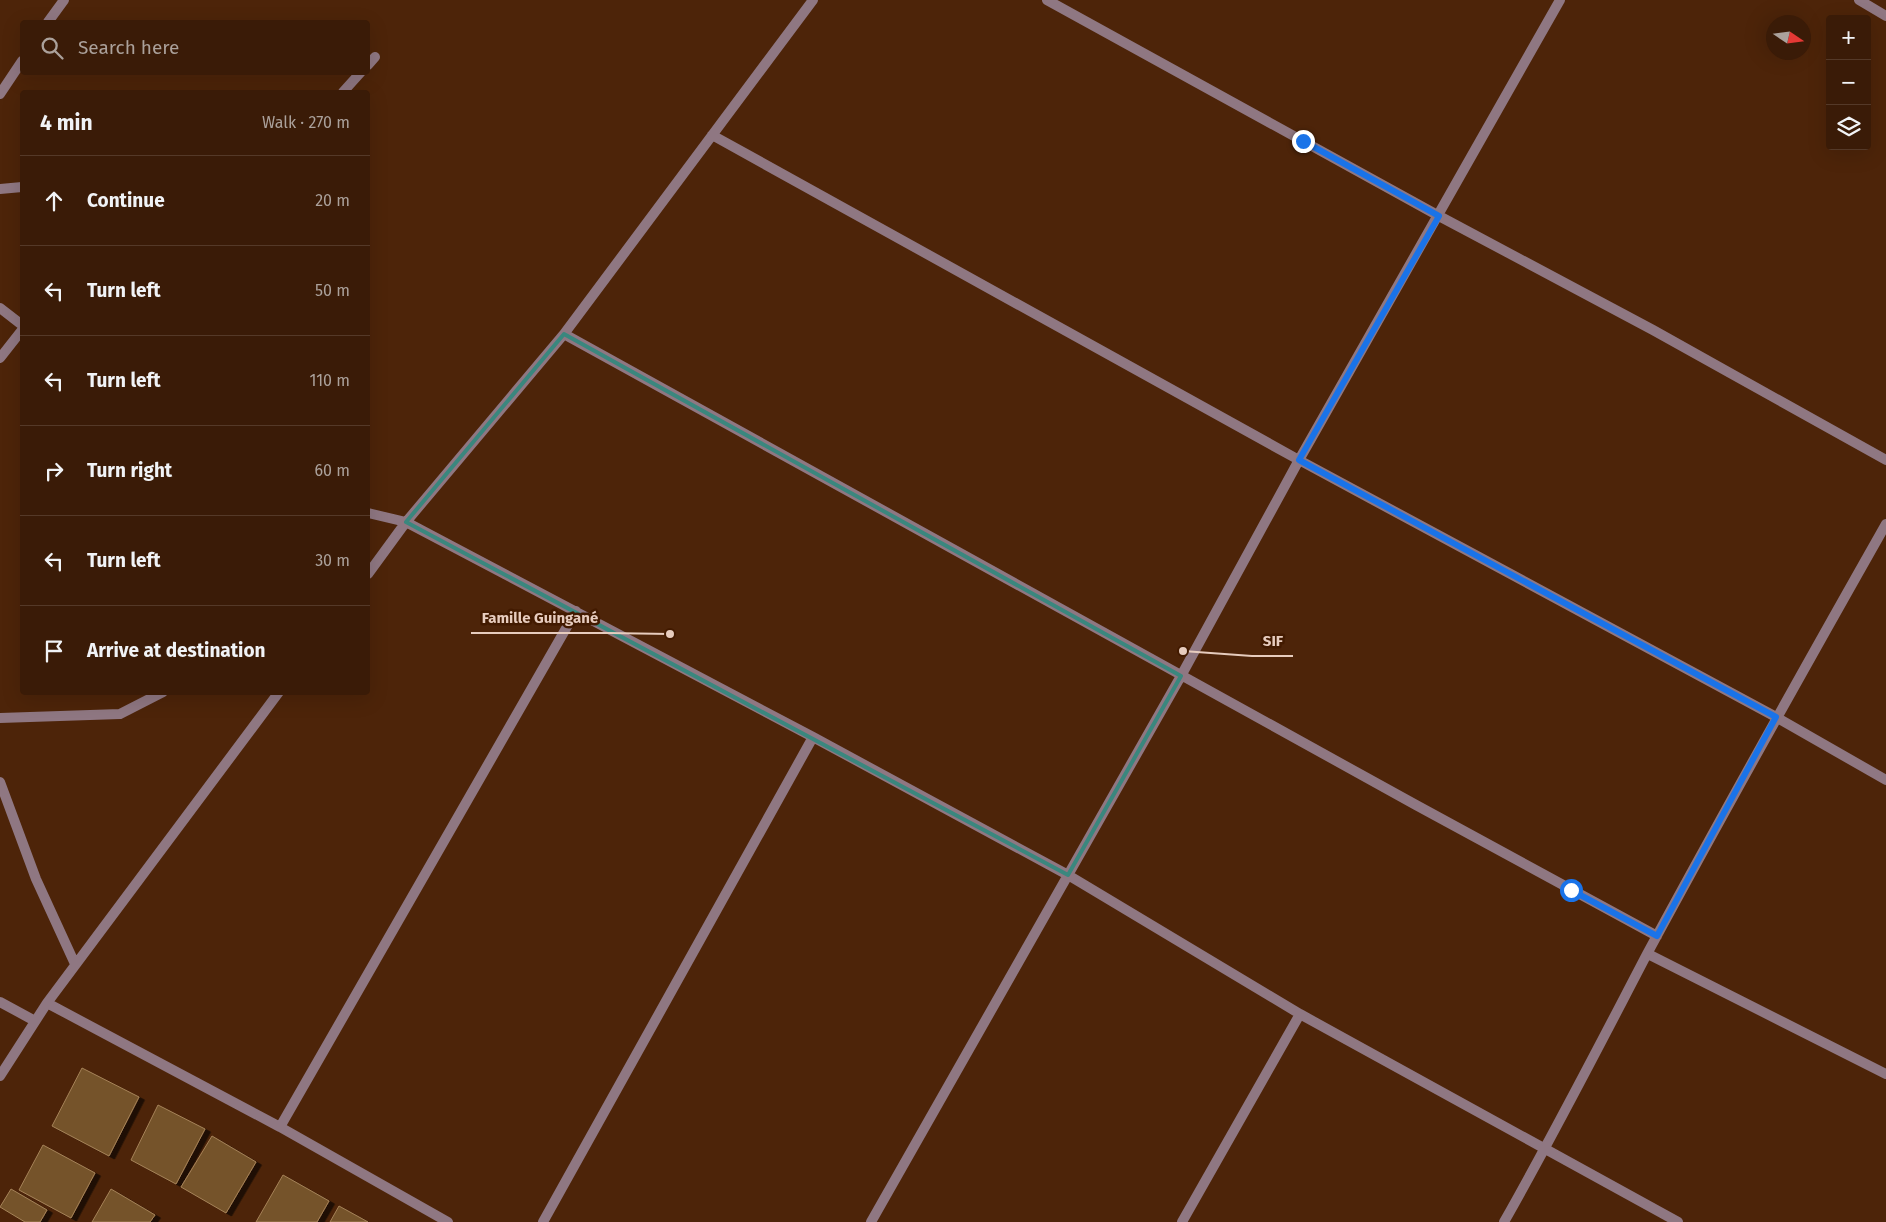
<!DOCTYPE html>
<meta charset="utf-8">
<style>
:root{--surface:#3a1b07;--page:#412411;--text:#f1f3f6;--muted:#aba19b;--line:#543928}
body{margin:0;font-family:"Fira Sans",sans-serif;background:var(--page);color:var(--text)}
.controls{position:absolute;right:15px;top:15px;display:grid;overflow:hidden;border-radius:5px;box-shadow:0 5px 20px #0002}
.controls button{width:45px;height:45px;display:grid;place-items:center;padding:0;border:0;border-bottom:1px solid var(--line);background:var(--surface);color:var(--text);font:25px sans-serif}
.compass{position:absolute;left:1766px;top:15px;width:45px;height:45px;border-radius:50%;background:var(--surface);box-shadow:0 5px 20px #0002;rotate:103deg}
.stop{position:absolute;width:15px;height:15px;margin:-11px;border:4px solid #1a73e8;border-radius:50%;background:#fff}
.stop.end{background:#1a73e8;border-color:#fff;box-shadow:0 1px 5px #0008}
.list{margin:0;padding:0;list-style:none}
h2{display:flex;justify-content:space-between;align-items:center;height:65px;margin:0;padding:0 20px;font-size:21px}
h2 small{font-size:16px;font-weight:400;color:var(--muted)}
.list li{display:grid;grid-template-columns:32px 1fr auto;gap:15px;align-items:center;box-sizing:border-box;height:90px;padding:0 20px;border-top:1px solid var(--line)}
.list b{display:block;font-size:19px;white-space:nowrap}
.list em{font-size:16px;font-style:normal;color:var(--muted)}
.icon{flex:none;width:28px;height:28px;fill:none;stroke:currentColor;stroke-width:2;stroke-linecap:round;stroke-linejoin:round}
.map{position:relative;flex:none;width:1886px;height:1222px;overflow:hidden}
.search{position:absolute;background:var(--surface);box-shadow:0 5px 20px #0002;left:20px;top:20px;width:350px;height:55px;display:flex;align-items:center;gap:12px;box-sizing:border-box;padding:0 18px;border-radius:5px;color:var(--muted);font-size:19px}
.panel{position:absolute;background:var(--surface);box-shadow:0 5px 20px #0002;left:20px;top:90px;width:350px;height:605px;border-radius:5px}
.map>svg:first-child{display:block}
.building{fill:#745329;stroke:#a68258;filter:url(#shadow)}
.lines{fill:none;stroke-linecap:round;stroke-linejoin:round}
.minor{stroke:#8f7782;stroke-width:10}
.route{stroke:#1a73e8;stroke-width:6}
.marked{fill:none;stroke:#3a877e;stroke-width:4;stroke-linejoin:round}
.leader{fill:none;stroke:#e7ccbe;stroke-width:2}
.callout-dot{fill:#e7ccbe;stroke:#421a00;stroke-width:2}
.callout-label{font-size:15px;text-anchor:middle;font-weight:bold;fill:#e7ccbe;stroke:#421a00;stroke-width:5;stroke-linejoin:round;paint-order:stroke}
</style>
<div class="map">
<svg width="1886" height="1222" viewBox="0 0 1886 1222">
<defs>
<filter id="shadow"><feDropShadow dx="5.5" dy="3" stdDeviation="0" flood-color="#0009"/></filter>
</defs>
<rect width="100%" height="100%" fill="#4d2409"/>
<path class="building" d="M82 1068 139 1097 109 1156 52 1126Z
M158 1105 205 1129 176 1184 131 1160Z
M212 1136 256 1162 226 1213 181 1187Z
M43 1145 95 1173 71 1218 19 1190Z
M283 1175 329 1201 317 1222H256Z
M11 1189 47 1210 40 1222H25L0 1207Z
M111 1189 155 1215 150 1222H92Z
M339 1206 368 1222H330Z"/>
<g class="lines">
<path class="minor" d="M1047 0 1439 216 1653 330 1886 460
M1859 0 1886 16
M48 22 64 0
M368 65 375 57
M343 92 361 72
M0 94 22 61
M712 135 1299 460 1776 717 1886 780
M0 189 22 187
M0 308 22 325
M564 334 1416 805 1657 936
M0 358 22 330
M368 513 406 522 813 737 1068 875 1300 1014 1678 1222
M368 574 406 522 564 334 813 0
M0 718 120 714 163 692
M0 782 36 879 75 964
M1648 954 1886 1074
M0 1002 35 1021
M47 1003 280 1127 448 1222
M0 1076 47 1003 279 692
M280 1127 576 611
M543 1222 813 737
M871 1222 1181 676 1299 460 1560 0
M1182 1222 1300 1014
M1504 1222C1554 1134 1600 1044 1647 954 1725 810 1805 667 1886 524"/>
</g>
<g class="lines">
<path class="route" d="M1303 141 1439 216 1299 460 1776 717 1657 936 1571 890"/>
</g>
<path class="marked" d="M564 334 1181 676 1068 875 406 522Z"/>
<path class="leader" d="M670 634L608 633H471M1183 651L1252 656H1293"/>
<g class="callout-dot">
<circle cx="670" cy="634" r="5"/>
<circle cx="1183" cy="651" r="5"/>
</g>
<g class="callout-label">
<text x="540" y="623">Famille Guingané</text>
<text x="1273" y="646">SIF</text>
</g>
</svg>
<div class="controls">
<button>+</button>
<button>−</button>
<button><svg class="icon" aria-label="layers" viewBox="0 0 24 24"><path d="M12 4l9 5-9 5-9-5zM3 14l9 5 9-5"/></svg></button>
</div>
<svg class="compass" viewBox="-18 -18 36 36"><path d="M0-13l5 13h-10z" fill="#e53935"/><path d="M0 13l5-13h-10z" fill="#aba19b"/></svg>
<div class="stop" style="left:1571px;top:890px"></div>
<div class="stop end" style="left:1303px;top:141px"></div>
<div class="search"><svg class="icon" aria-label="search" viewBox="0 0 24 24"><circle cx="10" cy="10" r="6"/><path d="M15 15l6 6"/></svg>Search here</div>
<section class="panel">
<h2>4 min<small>Walk · 270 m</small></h2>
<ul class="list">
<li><svg class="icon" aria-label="ahead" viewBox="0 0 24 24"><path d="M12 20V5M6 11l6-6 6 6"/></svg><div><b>Continue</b></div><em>20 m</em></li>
<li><svg class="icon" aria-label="left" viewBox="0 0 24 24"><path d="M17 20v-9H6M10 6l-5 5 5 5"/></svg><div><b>Turn left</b></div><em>50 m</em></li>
<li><svg class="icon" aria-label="left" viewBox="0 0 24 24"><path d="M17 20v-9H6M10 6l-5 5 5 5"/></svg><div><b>Turn left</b></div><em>110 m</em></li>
<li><svg class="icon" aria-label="right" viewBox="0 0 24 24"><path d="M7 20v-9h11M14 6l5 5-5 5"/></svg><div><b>Turn right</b></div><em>60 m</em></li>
<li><svg class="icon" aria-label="left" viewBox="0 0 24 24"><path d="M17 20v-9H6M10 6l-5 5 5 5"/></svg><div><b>Turn left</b></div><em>30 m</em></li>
<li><svg class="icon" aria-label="arrive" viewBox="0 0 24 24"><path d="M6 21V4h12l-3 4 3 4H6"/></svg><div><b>Arrive at destination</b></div></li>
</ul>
</section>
</div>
